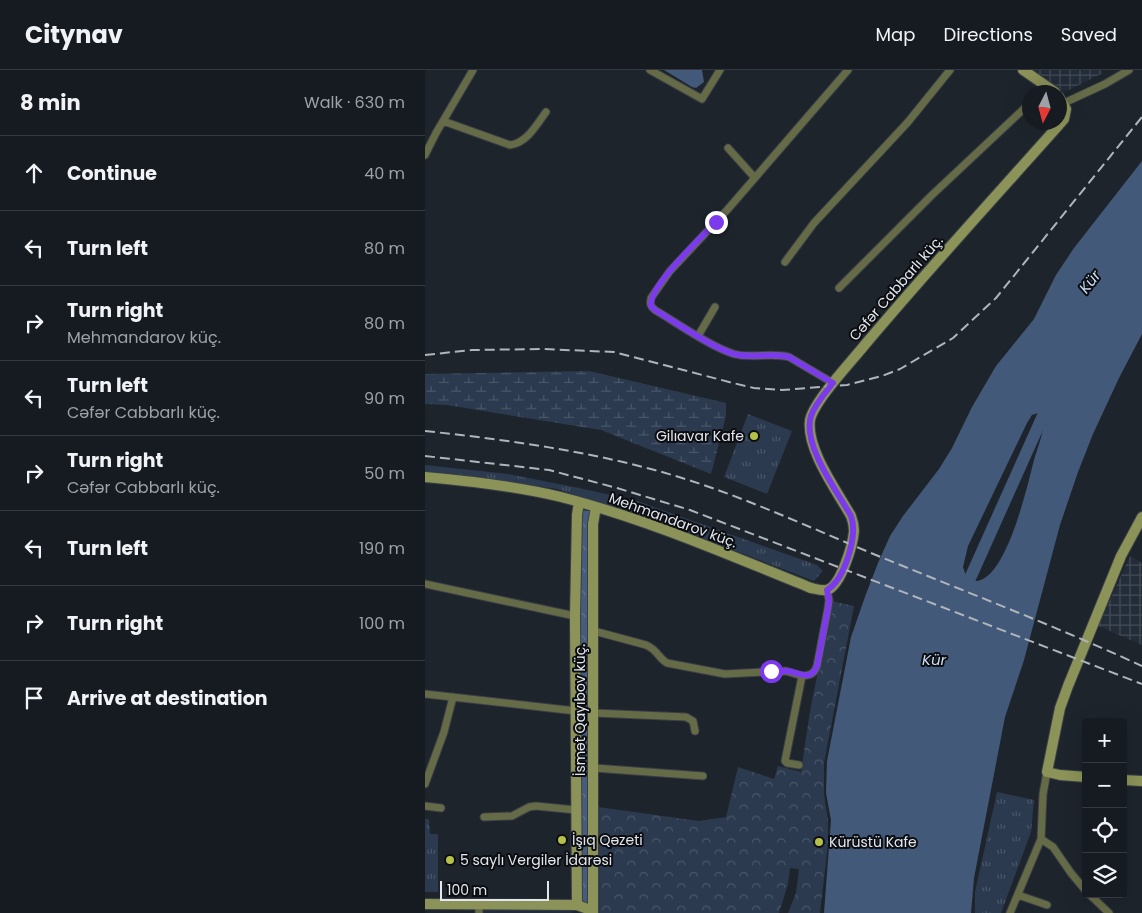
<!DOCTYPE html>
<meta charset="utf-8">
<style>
:root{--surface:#161b21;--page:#23282e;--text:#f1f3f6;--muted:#9ea1a5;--line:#35393f}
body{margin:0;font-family:Poppins,sans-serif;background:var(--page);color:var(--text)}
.controls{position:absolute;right:15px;bottom:15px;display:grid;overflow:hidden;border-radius:5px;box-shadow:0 5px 20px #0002}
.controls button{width:45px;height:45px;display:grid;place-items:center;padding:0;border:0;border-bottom:1px solid var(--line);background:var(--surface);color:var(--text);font:25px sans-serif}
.compass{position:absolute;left:597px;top:15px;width:45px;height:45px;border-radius:50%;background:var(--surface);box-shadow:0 5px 20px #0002;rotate:186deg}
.scale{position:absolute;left:15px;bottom:12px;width:109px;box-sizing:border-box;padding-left:5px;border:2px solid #e3e7ed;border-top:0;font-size:14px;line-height:18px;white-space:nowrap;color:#e3e7ed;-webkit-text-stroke:4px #0b0d11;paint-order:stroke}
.stop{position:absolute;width:15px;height:15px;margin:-11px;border:4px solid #7c3aed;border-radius:50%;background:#fff}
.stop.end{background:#7c3aed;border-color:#fff;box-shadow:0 1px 5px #0008}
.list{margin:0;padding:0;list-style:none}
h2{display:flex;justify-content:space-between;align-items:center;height:65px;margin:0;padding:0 20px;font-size:21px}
h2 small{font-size:16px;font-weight:400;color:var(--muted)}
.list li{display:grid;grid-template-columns:32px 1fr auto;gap:15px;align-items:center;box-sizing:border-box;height:75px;padding:0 20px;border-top:1px solid var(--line)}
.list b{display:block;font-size:19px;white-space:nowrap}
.list p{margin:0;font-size:16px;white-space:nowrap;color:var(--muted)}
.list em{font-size:16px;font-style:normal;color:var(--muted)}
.icon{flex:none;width:28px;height:28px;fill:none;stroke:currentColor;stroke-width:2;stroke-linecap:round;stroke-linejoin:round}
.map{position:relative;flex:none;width:717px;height:843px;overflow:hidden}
header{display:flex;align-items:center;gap:30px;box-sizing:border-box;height:70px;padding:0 25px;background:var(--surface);border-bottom:1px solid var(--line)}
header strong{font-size:24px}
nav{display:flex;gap:28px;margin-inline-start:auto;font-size:18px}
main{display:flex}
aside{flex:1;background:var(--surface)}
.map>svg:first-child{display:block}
.built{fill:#232c39}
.industrial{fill:url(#industrial-grid)}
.grass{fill:url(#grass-tufts)}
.forest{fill:url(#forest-crowns)}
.wetland{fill:url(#wetland-marsh)}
.park{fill:url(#park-crowns)}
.water{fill:#435979;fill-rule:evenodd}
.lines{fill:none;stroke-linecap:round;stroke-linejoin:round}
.river{stroke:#435979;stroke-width:12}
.street-casing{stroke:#3a3f47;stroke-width:9}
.secondary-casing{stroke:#3a3f47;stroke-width:12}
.street{stroke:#666b47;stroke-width:7}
.secondary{stroke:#8b9358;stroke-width:10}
.rail{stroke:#b0b5bb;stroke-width:2;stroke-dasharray:10 5;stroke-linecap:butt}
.route{stroke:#7c3aed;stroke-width:6}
.poi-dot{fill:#b5c249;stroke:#0b0d11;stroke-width:2}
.labels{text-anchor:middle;stroke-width:4;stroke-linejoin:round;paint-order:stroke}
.street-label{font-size:14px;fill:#e3e7ed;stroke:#0b0d11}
.poi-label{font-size:14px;fill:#e3e7ed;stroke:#0b0d11;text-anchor:start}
.water-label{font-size:15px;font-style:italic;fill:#cfdff5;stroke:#0b0d11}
</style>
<header>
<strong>Citynav</strong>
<nav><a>Map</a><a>Directions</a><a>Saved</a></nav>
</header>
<main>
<aside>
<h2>8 min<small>Walk · 630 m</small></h2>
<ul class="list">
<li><svg class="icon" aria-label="ahead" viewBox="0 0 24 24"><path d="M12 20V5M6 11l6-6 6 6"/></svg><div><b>Continue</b></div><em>40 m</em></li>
<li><svg class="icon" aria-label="left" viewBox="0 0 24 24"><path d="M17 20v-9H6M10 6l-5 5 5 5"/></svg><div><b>Turn left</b></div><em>80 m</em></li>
<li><svg class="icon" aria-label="right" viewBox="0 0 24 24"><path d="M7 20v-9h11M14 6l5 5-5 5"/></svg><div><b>Turn right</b><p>Mehmandarov küç.</p></div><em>80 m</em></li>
<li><svg class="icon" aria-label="left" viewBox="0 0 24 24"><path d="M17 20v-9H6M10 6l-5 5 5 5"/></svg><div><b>Turn left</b><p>Cəfər Cabbarlı küç.</p></div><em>90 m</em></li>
<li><svg class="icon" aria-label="right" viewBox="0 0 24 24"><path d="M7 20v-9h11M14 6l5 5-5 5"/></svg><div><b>Turn right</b><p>Cəfər Cabbarlı küç.</p></div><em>50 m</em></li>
<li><svg class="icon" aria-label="left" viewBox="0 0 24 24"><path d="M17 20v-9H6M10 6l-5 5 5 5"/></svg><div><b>Turn left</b></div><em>190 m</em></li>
<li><svg class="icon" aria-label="right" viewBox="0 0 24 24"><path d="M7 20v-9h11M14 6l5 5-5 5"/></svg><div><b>Turn right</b></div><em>100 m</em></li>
<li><svg class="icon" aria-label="arrive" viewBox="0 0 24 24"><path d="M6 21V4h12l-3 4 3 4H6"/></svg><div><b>Arrive at destination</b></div></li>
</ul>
</aside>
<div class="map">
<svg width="717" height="843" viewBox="0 0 717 843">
<defs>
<pattern id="industrial-grid" width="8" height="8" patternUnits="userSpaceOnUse" patternTransform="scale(1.25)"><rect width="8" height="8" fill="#232c39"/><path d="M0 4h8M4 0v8" fill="none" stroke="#434b56"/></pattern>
<pattern id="grass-tufts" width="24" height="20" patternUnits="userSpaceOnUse" patternTransform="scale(1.25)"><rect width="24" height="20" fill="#2b3a4f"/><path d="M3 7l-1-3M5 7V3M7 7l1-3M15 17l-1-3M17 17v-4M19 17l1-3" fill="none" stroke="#4a5669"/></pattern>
<pattern id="forest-crowns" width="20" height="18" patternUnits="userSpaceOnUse" patternTransform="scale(1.25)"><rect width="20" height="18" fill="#465c7c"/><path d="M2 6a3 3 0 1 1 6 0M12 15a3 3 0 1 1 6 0" fill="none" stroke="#61738f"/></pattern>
<pattern id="wetland-marsh" width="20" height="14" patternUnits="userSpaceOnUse" patternTransform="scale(1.25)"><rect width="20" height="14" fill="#2b3a4f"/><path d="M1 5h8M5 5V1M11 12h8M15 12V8" fill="none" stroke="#4a5669"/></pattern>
<pattern id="park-crowns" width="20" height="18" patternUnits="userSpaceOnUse" patternTransform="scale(1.25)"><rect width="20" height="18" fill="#2b3a4f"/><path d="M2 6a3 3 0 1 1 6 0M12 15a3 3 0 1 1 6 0" fill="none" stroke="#4a5669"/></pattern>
</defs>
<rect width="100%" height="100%" fill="#1e242c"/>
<path class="built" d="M58 840H147V843H58Z"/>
<path class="industrial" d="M607 0H675L678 3 638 23Z
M705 486 717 493V575L673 556Z"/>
<path class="grass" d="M323 344 367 361 342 424 299 407Z
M0 395 83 404 154 418 212 431 392 495 398 501 389 511 236 452 132 419 59 408 0 402Z
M572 722 609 730 606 762 576 843H550V822Z
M0 749H4L5 764H13V822H0Z"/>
<path class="forest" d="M156 440 165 441 163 646H156Z
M156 661H163L165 834 156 831Z"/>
<path class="wetland" d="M164 301 301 333V346L286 404 176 360 22 335 0 334V304Z"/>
<path class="park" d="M407 531 429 536 399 693V724L403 751V774L395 843H363L371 823 374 799 365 798 363 814 354 843H172L173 737 274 751 301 747 313 697 349 709 353 696 376 702 385 641Z"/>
<path class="water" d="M239 0H277L279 12 271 18 267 17Z
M717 91V264L694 308 668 364 653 402 635 455 599 590 580 647 549 808 546 843H399L406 750 401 723 402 691 426 567 441 524 453 493 465 466 478 446 514 399 527 378 547 337 571 296 609 249 631 205 649 178ZM613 343H617L619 346C620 360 613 376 609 390 603 413 578 528 542 509L538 497 543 476 602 353 607 345Z"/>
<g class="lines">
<path class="river" d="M538 524 625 330"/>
<defs>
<path id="street" d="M225 0 277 29 295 0
M639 33 680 14 704 0
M18 51 85 75C102 73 112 54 121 42
M303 78 330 108
M0 85 11 63 48 0
M360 192 389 153 483 52 525 0
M414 218 507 125 604 34
M273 266 290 237
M408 313 364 287C346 282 327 289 309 284 286 277 252 253 230 240 225 236 225 234 226 228L245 201 303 139 423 0
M0 514 150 546
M169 561 221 575C233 580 233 588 242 593L300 604 361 601 377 606
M0 624 151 641
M169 643 261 647 268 651 270 661
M374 695 362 693 360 691 377 606C386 605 389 604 392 596L403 538 404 530 402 520
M169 698 278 706
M0 714 19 662 28 627
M0 736 16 738
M59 747 87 746 104 737 111 736 151 740
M616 769 628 777 646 803 661 821
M664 824 684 843
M593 825 622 835
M54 843V835
M585 843 616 769 618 724 622 702"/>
<path id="secondary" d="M598 0 630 22
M0 407C45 411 91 416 136 427 222 449 304 485 386 518 391 519 397 521 402 520 416 516 428 474 429 461 429 455 428 451 426 446 412 421 381 379 385 350 389 331 425 293 438 277 501 202 568 129 633 56L639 49 641 39 634 27
M661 707 635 705 622 702 635 638 643 616 696 486 717 447
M698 710 717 711
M0 834 152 835 168 841
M152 835 150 546 152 445 154 432
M168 843V454L171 437"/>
</defs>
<use href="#street" class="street-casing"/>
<use href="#secondary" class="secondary-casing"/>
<use href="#street" class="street"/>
<use href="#secondary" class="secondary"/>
<path class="rail" d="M0 285 47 280 117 279 189 282 308 313 329 318 357 320 422 315 457 306 475 299 528 268 571 228 717 47
M0 361C75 369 149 379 222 398 300 418 372 452 446 483 536 520 628 555 717 596
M0 386 124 400 192 418 265 440 717 614"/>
</g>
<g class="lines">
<path class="route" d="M291 152C277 167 223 217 226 236L230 240C252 253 286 277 309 284 327 289 346 282 364 287L408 313C401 322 390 334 386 346 377 375 412 421 426 446 433 465 420 509 402 520L404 530 403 538 392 596C385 612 376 603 363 601 357 601 351 601 346 601"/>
</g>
<g class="poi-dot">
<circle cx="329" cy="366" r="5"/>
<circle cx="137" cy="770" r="5"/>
<circle cx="394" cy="772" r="5"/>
<circle cx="25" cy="790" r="5"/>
</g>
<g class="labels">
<g class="street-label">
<text transform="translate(471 218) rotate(-49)" y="5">Cəfər Cabbarlı küç.</text>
<text transform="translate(248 450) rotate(20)" y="5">Mehmandarov küç.</text>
<text transform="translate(155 640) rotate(-90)" y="5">İsmət Qayıbov küç.</text>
</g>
<g class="poi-label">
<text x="319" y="371" text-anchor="end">Gilıavar Kafe</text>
<text x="147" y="775">İşıq Qəzeti</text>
<text x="404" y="777">Kürüstü Kafe</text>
<text x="35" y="795">5 saylı Vergilər İdarəsi</text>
</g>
<g class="water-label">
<text transform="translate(665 212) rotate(-52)" y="5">Kür</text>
<text x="509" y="595">Kür</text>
</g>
</g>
</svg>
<div class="controls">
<button>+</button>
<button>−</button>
<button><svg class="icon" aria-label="locate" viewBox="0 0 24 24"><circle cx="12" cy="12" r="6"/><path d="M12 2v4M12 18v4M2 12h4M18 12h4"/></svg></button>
<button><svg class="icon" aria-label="layers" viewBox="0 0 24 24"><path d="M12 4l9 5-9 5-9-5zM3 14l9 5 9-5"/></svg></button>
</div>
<svg class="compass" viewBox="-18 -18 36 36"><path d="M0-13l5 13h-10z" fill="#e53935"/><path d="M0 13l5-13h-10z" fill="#9ea1a5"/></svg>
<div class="scale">100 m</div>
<div class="stop" style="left:346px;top:601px"></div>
<div class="stop end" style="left:291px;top:152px"></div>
</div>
</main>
